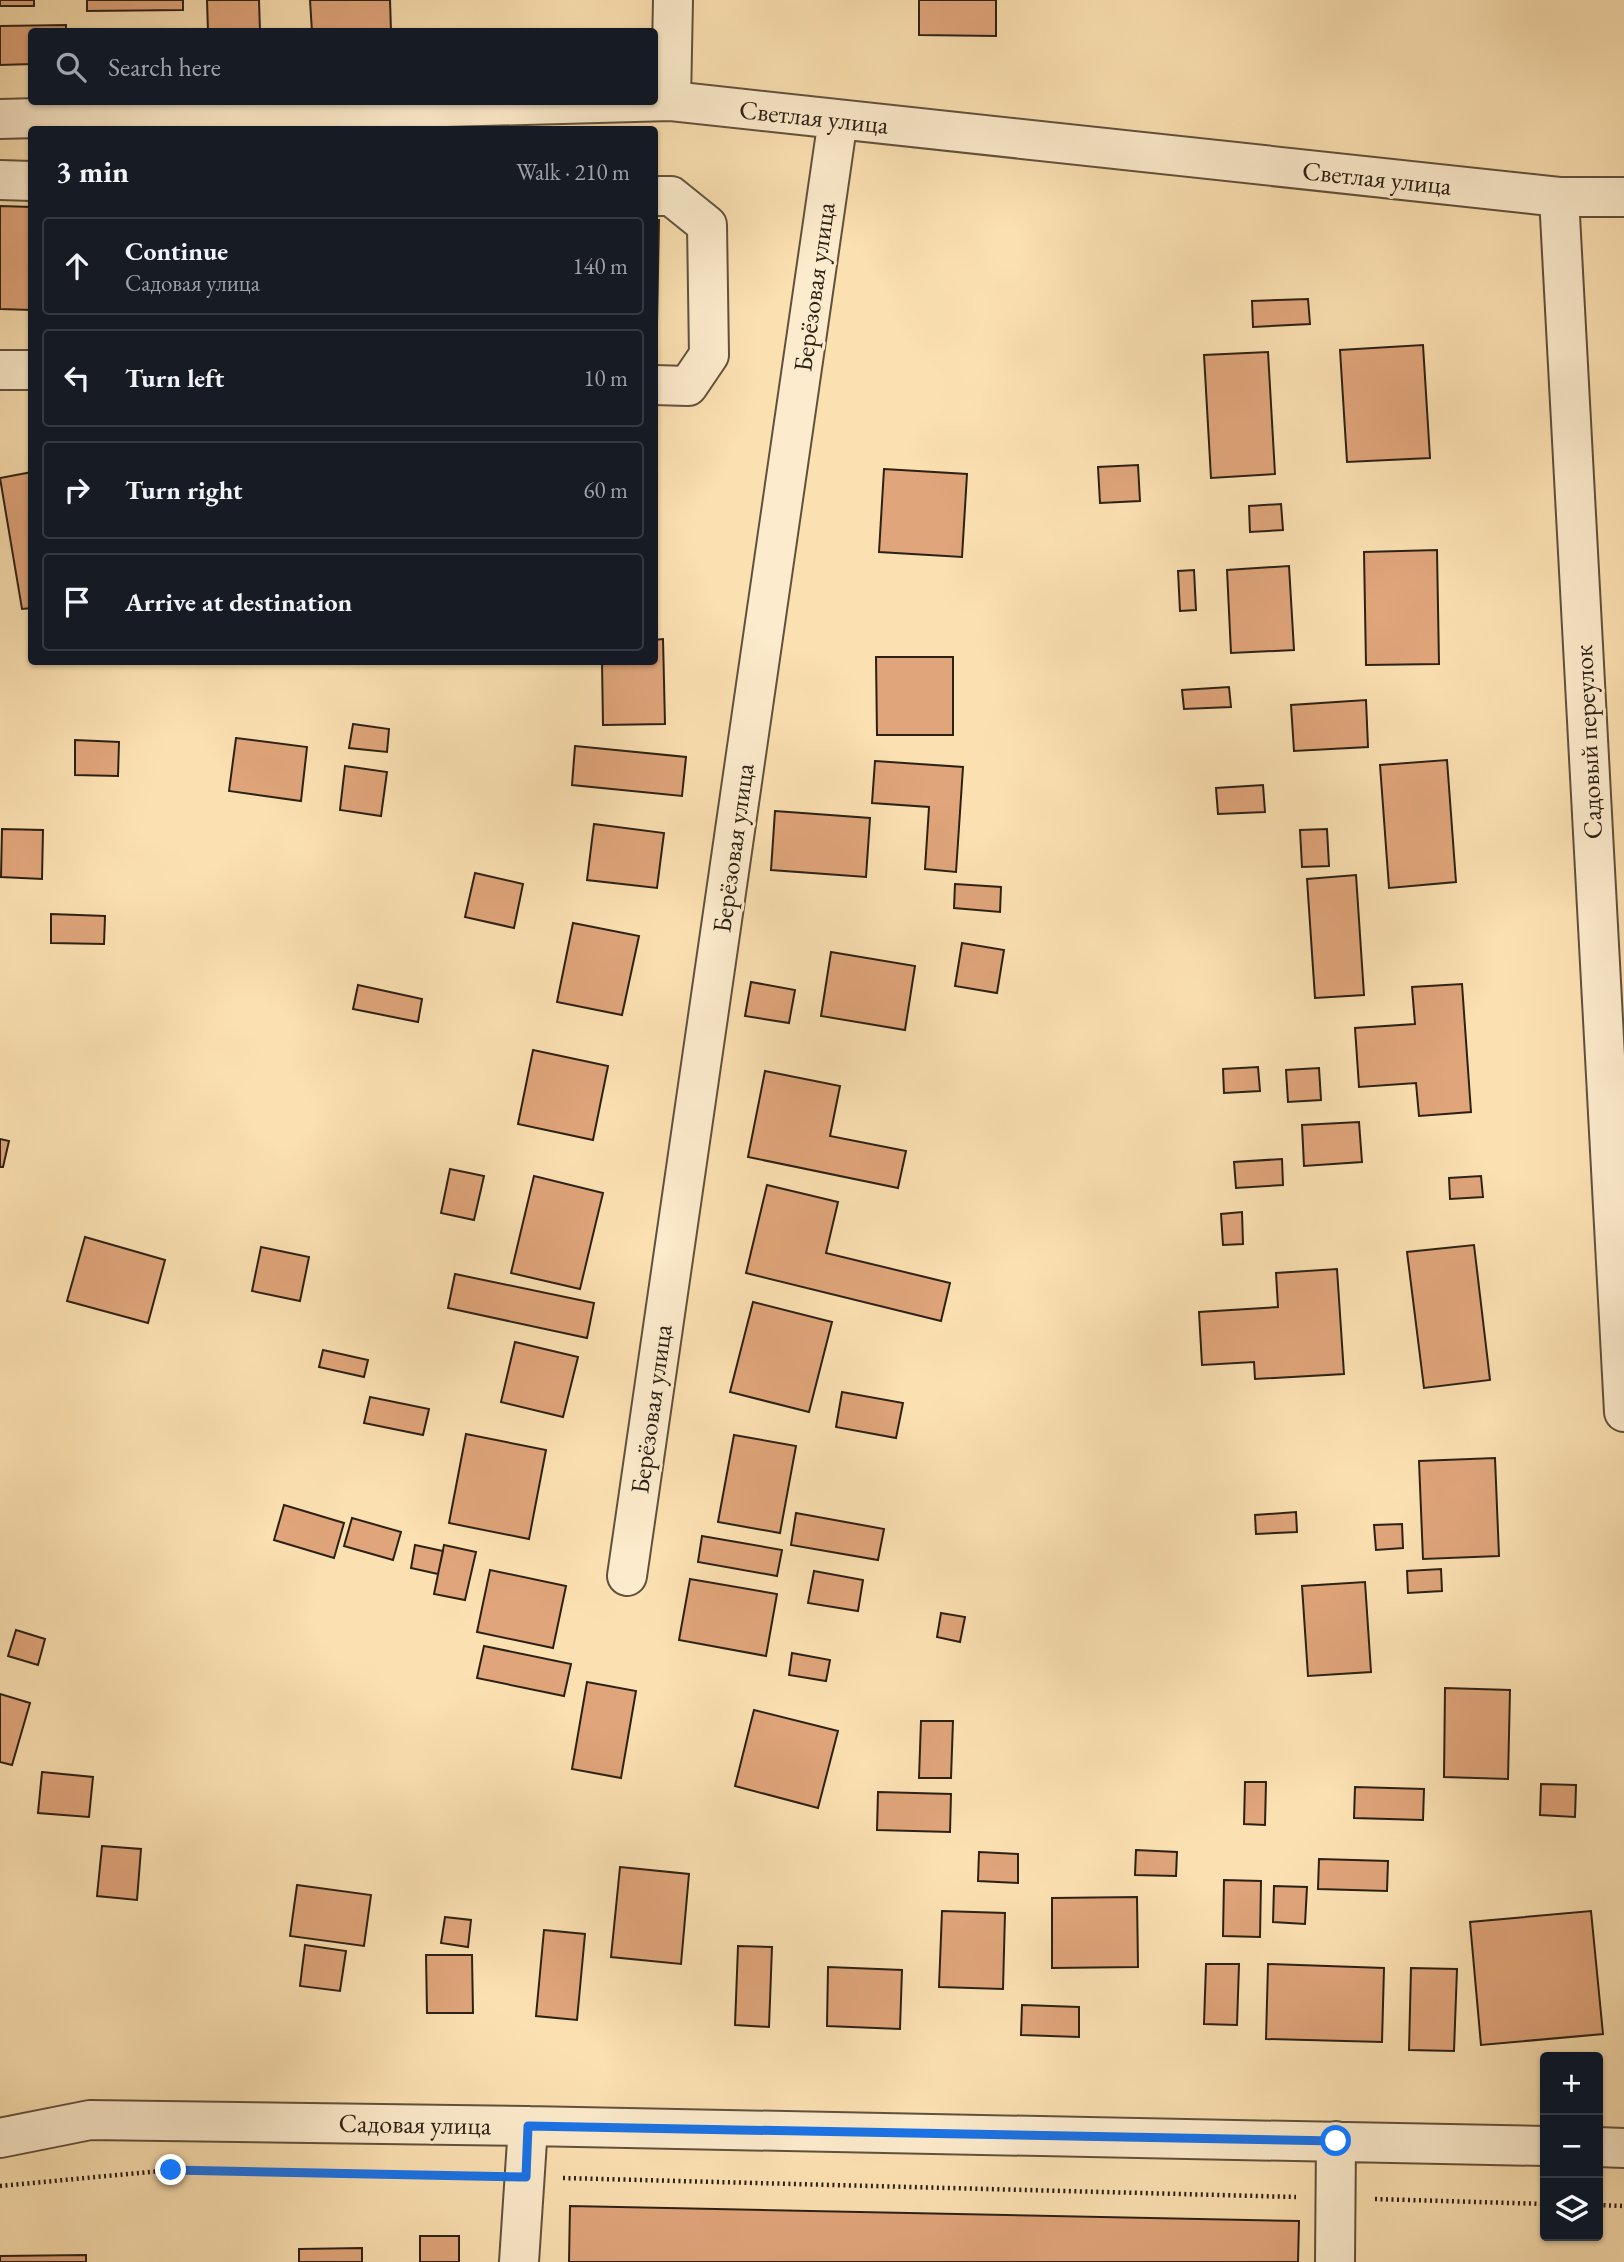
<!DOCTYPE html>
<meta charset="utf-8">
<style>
:root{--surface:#171b24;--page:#242831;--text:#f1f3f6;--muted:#9ea1a6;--line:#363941}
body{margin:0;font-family:"EB Garamond",serif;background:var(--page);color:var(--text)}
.controls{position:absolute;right:21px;bottom:21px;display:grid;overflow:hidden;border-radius:7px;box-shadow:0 2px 5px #0004}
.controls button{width:63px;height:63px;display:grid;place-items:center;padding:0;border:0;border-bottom:2px solid var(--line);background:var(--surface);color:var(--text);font:35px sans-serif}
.stop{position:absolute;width:21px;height:21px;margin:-16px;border:5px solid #1a73e8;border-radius:50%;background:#fff}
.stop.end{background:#1a73e8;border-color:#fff;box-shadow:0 2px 7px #0008}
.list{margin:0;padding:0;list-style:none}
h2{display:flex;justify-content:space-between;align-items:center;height:91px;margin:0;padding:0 28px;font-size:30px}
h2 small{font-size:23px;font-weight:400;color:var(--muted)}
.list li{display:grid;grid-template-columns:46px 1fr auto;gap:21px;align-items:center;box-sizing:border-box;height:98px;margin:0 14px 14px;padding:0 14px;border:2px solid var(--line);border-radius:7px}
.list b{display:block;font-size:26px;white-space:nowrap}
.list p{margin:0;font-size:23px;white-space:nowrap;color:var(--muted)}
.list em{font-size:23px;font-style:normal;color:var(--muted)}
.icon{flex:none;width:38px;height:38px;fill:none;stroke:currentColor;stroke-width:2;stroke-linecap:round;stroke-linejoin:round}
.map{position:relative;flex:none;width:1624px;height:2262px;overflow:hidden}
.search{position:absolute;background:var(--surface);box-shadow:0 2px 5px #0004;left:28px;top:28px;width:630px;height:77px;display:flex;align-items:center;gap:18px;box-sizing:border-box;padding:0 24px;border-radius:7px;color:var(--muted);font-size:26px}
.panel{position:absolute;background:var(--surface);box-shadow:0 2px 5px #0004;left:28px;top:126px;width:630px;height:539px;border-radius:7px}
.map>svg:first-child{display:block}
.building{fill:#e0a57a;stroke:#2c2116;stroke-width:2}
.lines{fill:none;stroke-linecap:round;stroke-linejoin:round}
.minor-casing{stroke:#60513d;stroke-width:42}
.path{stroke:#2c2116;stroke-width:4.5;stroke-dasharray:2 3.5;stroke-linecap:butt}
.minor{stroke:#fcebcc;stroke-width:38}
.route{stroke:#1a73e8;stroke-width:9}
.labels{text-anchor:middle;stroke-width:6;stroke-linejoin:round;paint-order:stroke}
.street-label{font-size:26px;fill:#2c2116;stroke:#fcebcc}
</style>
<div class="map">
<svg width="1624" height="2262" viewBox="0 0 1624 2262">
<rect width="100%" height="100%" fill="#fbe0b1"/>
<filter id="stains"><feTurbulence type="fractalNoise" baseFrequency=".00286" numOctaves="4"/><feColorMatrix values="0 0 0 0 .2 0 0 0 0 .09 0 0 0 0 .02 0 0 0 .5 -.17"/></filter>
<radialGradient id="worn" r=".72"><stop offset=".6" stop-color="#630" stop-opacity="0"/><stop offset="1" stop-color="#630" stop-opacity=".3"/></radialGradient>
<path class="building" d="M0 0H34V6H0Z
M87 0H183V10L87 11Z
M207 0H259L260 32H208Z
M310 0H390L391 32H312Z
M919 0H996V36L919 35Z
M66 25V32H32V64L0 65V26Z
M0 206 32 207V310L0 309Z
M654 220H659L657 323 654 322Z
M1308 299 1310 324 1253 327 1252 301Z
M1423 345 1430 458 1347 462 1340 350Z
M1268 352 1275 474 1211 478 1204 355Z
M1138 465 1140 501 1100 503 1098 467Z
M884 469 967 474 962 557 879 552Z
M32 472V608L22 609 0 478Z
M1281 504 1283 530 1250 532 1249 506Z
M1437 550 1439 664 1366 665 1364 552Z
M1289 566 1294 650 1231 653 1227 570Z
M1194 570 1196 610 1180 611 1178 571Z
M663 639 665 724 603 725 602 662H654V640Z
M876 657H953V735H877Z
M1229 687 1231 707 1184 709 1182 690Z
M1366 700 1368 747 1294 751 1291 705Z
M353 724 389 729 387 752 349 748Z
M236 738 307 747 301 801 229 791Z
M75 740 119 742 118 776 75 775Z
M575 746 686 757 682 796 572 785Z
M1447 760 1456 882 1389 888 1380 765Z
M875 761 963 767 956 872 925 869 929 807 872 803Z
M345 766 387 772 381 816 340 810Z
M1263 785 1265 812 1218 814 1216 788Z
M775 811 870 818 866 877 771 870Z
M594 824 664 833 657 888 587 880Z
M2 829 43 830 42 879 1 877Z
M1327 829 1329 866 1302 867 1300 830Z
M475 873 523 884 514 928 465 917Z
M1356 875 1364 995 1315 998 1307 879Z
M955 884 1001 887 1000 912 954 908Z
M51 914 105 916 104 944 51 943Z
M573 923 639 936 622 1015 557 1002Z
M962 943 1004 950 997 993 955 986Z
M831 952 915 966 905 1030 821 1016Z
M751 982 795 990 789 1023 745 1016Z
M1462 984 1471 1112 1419 1116 1416 1083 1359 1087 1355 1028 1415 1024 1412 987Z
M358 985 422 999 418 1022 353 1009Z
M533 1050 608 1066 593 1140 518 1124Z
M1258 1067 1260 1091 1224 1093 1223 1069Z
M1319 1068 1321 1100 1288 1102 1286 1070Z
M765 1071 840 1086 830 1136 906 1151 898 1188 748 1157Z
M1359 1122 1362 1162 1304 1166 1302 1125Z
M0 1139 9 1141 3 1167H0Z
M1282 1159 1283 1185 1236 1188 1234 1162Z
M450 1169 484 1176 474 1220 441 1213Z
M534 1176 603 1193 580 1289 511 1273Z
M1481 1176 1483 1197 1450 1199 1449 1178Z
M767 1185 838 1202 826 1253 950 1283 941 1321 746 1273Z
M1242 1212 1243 1244 1223 1245 1221 1214Z
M85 1237 165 1260 148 1323 67 1301Z
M1474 1245 1490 1380 1424 1388 1407 1252Z
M261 1247 309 1257 300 1301 252 1291Z
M1337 1269 1344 1374 1255 1379 1254 1362 1202 1365 1199 1312 1278 1307 1276 1273Z
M455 1274 594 1303 587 1338 448 1308Z
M753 1302 832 1322 809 1412 730 1392Z
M515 1342 578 1357 563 1417 501 1402Z
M323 1350 368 1360 364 1377 319 1367Z
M842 1392 903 1403 896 1438 836 1427Z
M370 1397 429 1409 423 1435 364 1423Z
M466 1434 546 1450 529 1539 449 1523Z
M734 1435 796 1446 780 1533 718 1522Z
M1495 1458 1499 1556 1423 1559 1419 1461Z
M284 1505 344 1523 334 1558 274 1540Z
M1296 1512 1297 1532 1256 1534 1255 1515Z
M796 1513 884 1529 878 1560 791 1545Z
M352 1518 401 1532 393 1560 344 1546Z
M1402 1524 1403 1548 1376 1550 1374 1525Z
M702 1536 782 1550 777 1576 698 1562Z
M415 1545 443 1551 438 1574 411 1568Z
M444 1545 476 1552 465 1600 434 1594Z
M1441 1569 1442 1591 1408 1593 1407 1571Z
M490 1570 566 1586 553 1648 477 1632Z
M814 1571 863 1580 858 1611 808 1603Z
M690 1579 777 1594 766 1656 679 1640Z
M1365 1582 1371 1672 1308 1676 1302 1586Z
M941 1613 965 1617 960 1642 937 1637Z
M16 1630 45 1639 38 1665 8 1656Z
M484 1646 571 1664 564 1696 477 1678Z
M792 1653 830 1660 826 1681 789 1675Z
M587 1682 636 1691 621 1778 572 1769Z
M1445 1688 1510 1690 1508 1779 1444 1777Z
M0 1694 30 1703 12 1765 0 1762Z
M754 1710 838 1731 818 1808 735 1786Z
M921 1721H953L951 1778H919Z
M42 1772 93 1777 89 1817 38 1813Z
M1245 1782H1266L1265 1825 1244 1824Z
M1541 1784 1576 1785 1575 1817 1540 1815Z
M1355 1787 1424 1789 1423 1820 1354 1818Z
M878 1792 951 1794 950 1832 877 1830Z
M102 1846 141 1849 137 1900 97 1896Z
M1136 1850 1177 1852 1176 1876 1135 1875Z
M979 1852 1018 1854V1883L978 1881Z
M1319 1859 1388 1861 1387 1891 1318 1889Z
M620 1867 689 1874 681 1964 611 1957Z
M1224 1880 1261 1881 1260 1937 1223 1936Z
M297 1885 371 1895 364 1946 290 1936Z
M1274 1886 1307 1887 1305 1924 1273 1922Z
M1137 1897 1138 1967 1052 1968V1898Z
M942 1911 1005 1913 1003 1989 939 1987Z
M1591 1911 1603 2034 1481 2045 1470 1922Z
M445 1917 471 1920 468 1947 441 1943Z
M544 1930 585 1934 577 2020 536 2016Z
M305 1945 346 1951 340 1991 300 1986Z
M738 1946 772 1947 769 2027 735 2025Z
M426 1955H472L473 2013H427Z
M1206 1964H1239L1237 2025 1204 2024Z
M1268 1964 1384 1968 1382 2042 1266 2039Z
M828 1967 902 1970 900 2029 827 2026Z
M1411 1968 1457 1969 1454 2051 1409 2050Z
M1022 2005 1079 2007V2037L1021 2035Z
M570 2206 1299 2221 1298 2262H569Z
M420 2236H459V2262H420Z
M362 2248V2262H299V2249Z
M86 2255V2262H0V2256Z"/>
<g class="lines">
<defs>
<path id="minor" d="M671 101 673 0
M0 119 671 101 1559 197H1624
M0 180 32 181
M654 196H671L707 225 709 355 688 386 654 385
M1559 197 1624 1412
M0 370H32
M627 1576 838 119
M0 2138 90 2120 528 2126 1545 2146
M1598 2147 1624 2148
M519 2262 528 2126
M1335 2262 1336 2141"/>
</defs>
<use href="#minor" class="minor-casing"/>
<path class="path" d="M563 2178 1296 2197
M0 2186 171 2170 484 2176
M1375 2199 1545 2204
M1598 2205 1624 2206"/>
<use href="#minor" class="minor"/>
</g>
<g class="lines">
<path class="route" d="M171 2170 526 2177 528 2126 1336 2141"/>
</g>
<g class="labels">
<g class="street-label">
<text transform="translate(814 117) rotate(6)" y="9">Светлая улица</text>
<text transform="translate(1377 178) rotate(6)" y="9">Светлая улица</text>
<text transform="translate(814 287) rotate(-82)" y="9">Берёзовая улица</text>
<text transform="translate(1588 742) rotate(-93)" y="9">Садовый переулок</text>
<text transform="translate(733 848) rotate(-82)" y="9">Берёзовая улица</text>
<text transform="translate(651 1409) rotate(-82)" y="9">Берёзовая улица</text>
<text transform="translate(415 2124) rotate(1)" y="9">Садовая улица</text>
</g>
</g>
<rect width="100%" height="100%" filter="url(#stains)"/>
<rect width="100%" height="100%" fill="url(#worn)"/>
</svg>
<div class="controls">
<button>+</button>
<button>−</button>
<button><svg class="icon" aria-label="layers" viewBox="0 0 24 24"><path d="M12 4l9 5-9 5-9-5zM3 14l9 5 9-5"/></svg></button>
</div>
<div class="stop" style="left:1336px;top:2141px"></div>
<div class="stop end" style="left:171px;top:2170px"></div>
<div class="search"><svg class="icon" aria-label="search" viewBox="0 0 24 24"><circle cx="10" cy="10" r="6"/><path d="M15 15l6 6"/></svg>Search here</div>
<section class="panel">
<h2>3 min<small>Walk · 210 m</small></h2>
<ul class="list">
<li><svg class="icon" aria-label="ahead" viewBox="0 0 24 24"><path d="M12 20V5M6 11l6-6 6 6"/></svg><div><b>Continue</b><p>Садовая улица</p></div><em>140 m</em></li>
<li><svg class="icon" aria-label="left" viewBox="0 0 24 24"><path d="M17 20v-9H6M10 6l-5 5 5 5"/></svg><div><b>Turn left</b></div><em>10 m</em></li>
<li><svg class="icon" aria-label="right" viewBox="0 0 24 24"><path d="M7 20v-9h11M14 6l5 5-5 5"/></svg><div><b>Turn right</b></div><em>60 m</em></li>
<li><svg class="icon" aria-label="arrive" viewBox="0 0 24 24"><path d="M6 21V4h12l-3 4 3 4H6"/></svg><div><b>Arrive at destination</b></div></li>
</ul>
</section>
</div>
